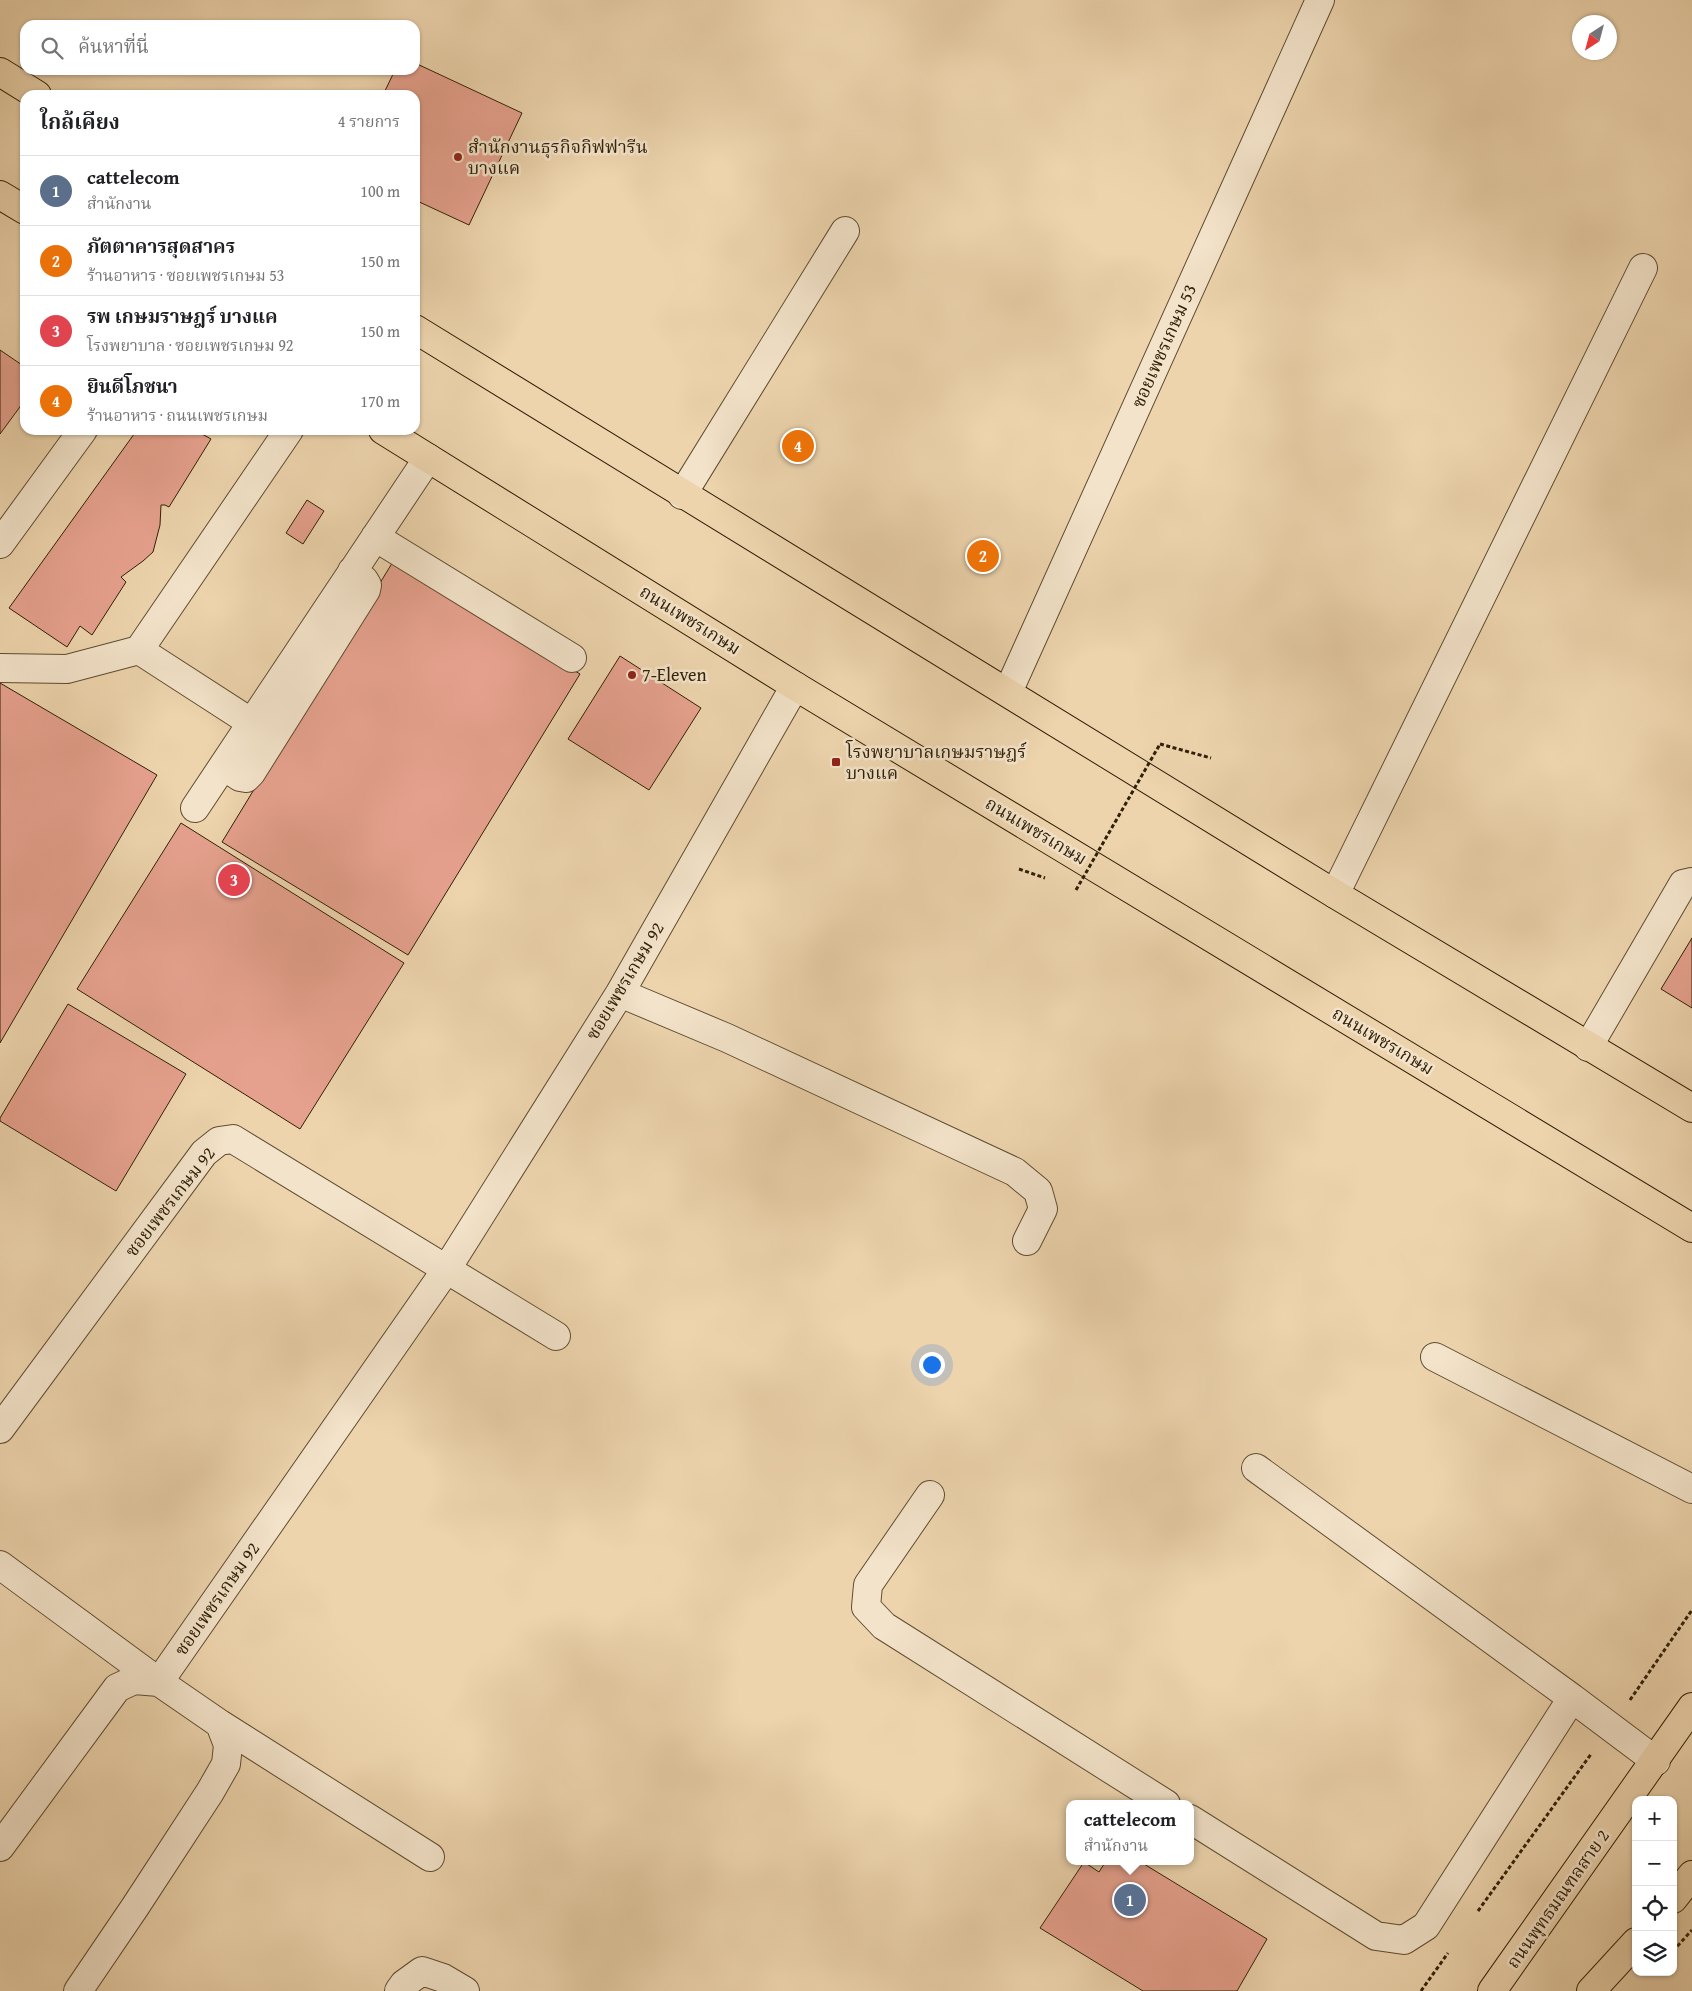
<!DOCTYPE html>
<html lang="th">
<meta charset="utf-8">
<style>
:root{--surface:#fff;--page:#f6f6f6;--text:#202124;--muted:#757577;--line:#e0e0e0;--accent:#8f2418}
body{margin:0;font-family:"Gentium Book Plus","Noto Serif Thai",serif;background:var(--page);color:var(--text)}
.controls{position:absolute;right:15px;bottom:15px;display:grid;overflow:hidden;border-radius:10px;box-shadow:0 1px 4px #0004}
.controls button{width:45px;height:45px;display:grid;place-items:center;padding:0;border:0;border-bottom:1px solid var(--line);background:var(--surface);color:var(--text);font:25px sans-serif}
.compass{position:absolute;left:1572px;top:15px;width:45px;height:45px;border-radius:50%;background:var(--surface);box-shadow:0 1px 4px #0004;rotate:216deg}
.you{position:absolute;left:931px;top:1364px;width:18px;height:18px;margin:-12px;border:4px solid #fff;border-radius:50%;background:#1a73e8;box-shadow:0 0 0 8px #1a73e833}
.badge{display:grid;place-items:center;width:32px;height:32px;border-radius:50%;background:var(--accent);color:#fff;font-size:16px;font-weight:700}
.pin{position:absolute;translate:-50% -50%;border:2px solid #fff;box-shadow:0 1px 5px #0006}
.popup{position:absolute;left:1066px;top:1800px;width:128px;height:65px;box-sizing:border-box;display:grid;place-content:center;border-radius:10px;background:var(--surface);filter:drop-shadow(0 1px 4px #0005);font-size:16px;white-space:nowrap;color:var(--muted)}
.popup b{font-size:19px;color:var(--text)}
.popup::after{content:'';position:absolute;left:50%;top:100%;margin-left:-10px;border:10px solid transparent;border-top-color:var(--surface)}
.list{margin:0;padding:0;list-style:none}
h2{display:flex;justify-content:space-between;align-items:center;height:65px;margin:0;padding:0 20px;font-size:21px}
h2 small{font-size:16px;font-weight:400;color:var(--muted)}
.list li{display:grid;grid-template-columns:32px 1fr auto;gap:15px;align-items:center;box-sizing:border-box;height:70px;padding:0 20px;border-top:1px solid var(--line)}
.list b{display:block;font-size:19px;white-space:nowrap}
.list p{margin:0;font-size:16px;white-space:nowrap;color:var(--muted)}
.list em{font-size:16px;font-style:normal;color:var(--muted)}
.icon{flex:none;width:28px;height:28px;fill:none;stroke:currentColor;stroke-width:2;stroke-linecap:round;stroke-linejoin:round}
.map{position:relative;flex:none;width:1692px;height:1991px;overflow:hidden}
.search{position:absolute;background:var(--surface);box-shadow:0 1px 4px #0004;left:20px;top:20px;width:400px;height:55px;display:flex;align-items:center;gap:12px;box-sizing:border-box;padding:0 18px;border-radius:15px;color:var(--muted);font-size:19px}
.panel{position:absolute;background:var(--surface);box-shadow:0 1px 4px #0004;left:20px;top:90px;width:400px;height:345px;border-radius:15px}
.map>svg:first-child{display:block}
.building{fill:#e6a18e;stroke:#302007}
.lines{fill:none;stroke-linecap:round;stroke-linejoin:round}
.minor-casing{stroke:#5f4d30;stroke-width:30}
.major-casing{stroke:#302007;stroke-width:30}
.path{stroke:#302007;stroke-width:3;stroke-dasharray:4 2.5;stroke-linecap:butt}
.minor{stroke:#f3e3ca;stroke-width:28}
.major{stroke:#edd4ad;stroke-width:28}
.path-bridge{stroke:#302007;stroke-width:3;stroke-dasharray:4 2.5;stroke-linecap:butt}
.poi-dot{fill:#8f2418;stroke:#f3e3ca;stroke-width:2}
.labels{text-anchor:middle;stroke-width:5;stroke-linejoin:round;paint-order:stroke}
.poi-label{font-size:18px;fill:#302007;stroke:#f3e3ca;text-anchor:start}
.street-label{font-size:18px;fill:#302007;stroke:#f3e3ca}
</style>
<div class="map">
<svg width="1692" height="1991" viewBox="0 0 1692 1991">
<rect width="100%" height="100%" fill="#edd4ad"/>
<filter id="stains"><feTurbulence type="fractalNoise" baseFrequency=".004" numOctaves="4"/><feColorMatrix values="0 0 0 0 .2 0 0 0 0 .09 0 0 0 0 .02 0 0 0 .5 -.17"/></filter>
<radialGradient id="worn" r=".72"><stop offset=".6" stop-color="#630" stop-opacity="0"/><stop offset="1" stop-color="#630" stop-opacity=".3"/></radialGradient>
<path class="building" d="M415 63 522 113 469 225 415 200V95H383L395 70H415Z
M0 350 25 367V400L0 434Z
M137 430H195L211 439 169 507 165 505H161L160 525 153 552 143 561 121 577 126 582 92 635 80 626 67 647 9 608Z
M307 500 324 511 303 544 286 533Z
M394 560 580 674 408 955 222 842Z
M620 656 701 708 649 790 568 739Z
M0 683 157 775 0 1043Z
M181 823 404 963 300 1129 77 989Z
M1692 938V1008L1661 989Z
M68 1004 186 1074 116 1191 0 1121V1118Z
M1106 1861H1139L1267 1939 1237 1991H1143L1040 1928 1084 1862 1099 1872Z"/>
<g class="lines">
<defs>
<path id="minor" d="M682 495 845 231
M375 537 572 658
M0 544 83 430
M139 650 252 723
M0 668 67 669 139 650 289 430
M1008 692 1320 0
M223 766 240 777 246 778 251 773 366 590 367 585 364 580 352 571
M195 808 428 458
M1335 894 1643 268
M620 993 727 1038 1015 1172 1038 1191 1043 1209 1027 1241
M1588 1047 1683 884 1692 882
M1435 1357 1692 1489
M0 1429 204 1153 219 1141 233 1139 556 1336
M1256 1468 1572 1698
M930 1495 868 1585 866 1607 884 1626 1166 1804
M0 1565 159 1682
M220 1724 430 1857
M1190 1819 1376 1936 1404 1940 1426 1926 1572 1698 1656 1761
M0 1847 117 1688 134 1680 159 1682
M78 1991 135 1907 210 1792 226 1764 228 1745 220 1724 159 1682 446 1270 620 993 795 686
M399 1991 404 1984 422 1971 443 1978 465 1991"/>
<path id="major" d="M0 72 37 95
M0 195 25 210
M415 329 1335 894 1692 1108
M383 430 795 686 1692 1228
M1673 1899 1692 1875
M1492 1991 1692 1707
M1591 1991 1636 1942"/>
</defs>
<use href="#minor" class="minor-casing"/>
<use href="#major" class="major-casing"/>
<path class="path" d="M1160 744 1211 758
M1019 869 1045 878
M1630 1700 1692 1610
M1478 1911 1591 1754
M1673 1951 1692 1930
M1421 1991 1448 1953"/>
<use href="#minor" class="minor"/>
<use href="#major" class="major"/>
<path class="path-bridge" d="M1076 890 1160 744"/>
</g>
<g class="poi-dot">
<circle cx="458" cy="157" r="5"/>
<circle cx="632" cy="675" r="5"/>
<rect x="831" y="757" width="10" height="10" rx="2.5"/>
</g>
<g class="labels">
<g class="poi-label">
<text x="468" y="153">สำนักงานธุรกิจกิฟฟารีน<tspan x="468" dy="21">บางแค</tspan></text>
<text x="642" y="681">7-Eleven</text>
<text x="846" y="758">โรงพยาบาลเกษมราษฎร์<tspan x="846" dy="21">บางแค</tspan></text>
</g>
<g class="street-label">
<text transform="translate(1164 346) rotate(-66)" y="6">ซอยเพชรเกษม 53</text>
<text transform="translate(690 620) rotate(32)" y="6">ถนนเพชรเกษม</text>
<text transform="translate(1036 831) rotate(31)" y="6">ถนนเพชรเกษม</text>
<text transform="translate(625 981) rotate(-59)" y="6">ซอยเพชรเกษม 92</text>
<text transform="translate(1383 1041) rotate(31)" y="6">ถนนเพชรเกษม</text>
<text transform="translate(170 1202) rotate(-52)" y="6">ซอยเพชรเกษม 92</text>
<text transform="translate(217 1599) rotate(-55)" y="6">ซอยเพชรเกษม 92</text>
<text transform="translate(1558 1899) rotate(-55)" y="6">ถนนพุทธมณฑลสาย 2</text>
</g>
</g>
<rect width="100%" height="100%" filter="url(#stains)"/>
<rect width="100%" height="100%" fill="url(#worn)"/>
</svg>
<div class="controls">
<button>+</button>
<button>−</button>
<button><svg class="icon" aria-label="locate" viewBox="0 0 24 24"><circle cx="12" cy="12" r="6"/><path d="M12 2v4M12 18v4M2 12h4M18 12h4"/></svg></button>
<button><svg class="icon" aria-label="layers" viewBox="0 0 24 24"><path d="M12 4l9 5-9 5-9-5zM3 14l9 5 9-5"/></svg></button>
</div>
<svg class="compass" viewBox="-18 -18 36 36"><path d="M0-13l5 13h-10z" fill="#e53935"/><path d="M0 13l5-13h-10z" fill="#757577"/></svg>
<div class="you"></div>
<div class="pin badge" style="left:1130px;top:1900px;background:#5c6f8a">1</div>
<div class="popup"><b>cattelecom</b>สำนักงาน</div>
<div class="pin badge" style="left:983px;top:556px;background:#e8710a">2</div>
<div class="pin badge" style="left:234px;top:880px;background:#e0444e">3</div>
<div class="pin badge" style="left:798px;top:446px;background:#e8710a">4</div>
<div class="search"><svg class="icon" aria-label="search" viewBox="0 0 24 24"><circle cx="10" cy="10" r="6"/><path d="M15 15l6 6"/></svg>ค้นหาที่นี่</div>
<section class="panel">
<h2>ใกล้เคียง<small>4 รายการ</small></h2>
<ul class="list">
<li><span class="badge" style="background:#5c6f8a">1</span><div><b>cattelecom</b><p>สำนักงาน</p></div><em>100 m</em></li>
<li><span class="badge" style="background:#e8710a">2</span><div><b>ภัตตาคารสุดสาคร</b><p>ร้านอาหาร · ซอยเพชรเกษม 53</p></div><em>150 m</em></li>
<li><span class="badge" style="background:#e0444e">3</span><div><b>รพ เกษมราษฎร์ บางแค</b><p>โรงพยาบาล · ซอยเพชรเกษม 92</p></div><em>150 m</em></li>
<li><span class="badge" style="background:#e8710a">4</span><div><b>ยินดีโภชนา</b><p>ร้านอาหาร · ถนนเพชรเกษม</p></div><em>170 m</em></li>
</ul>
</section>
</div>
